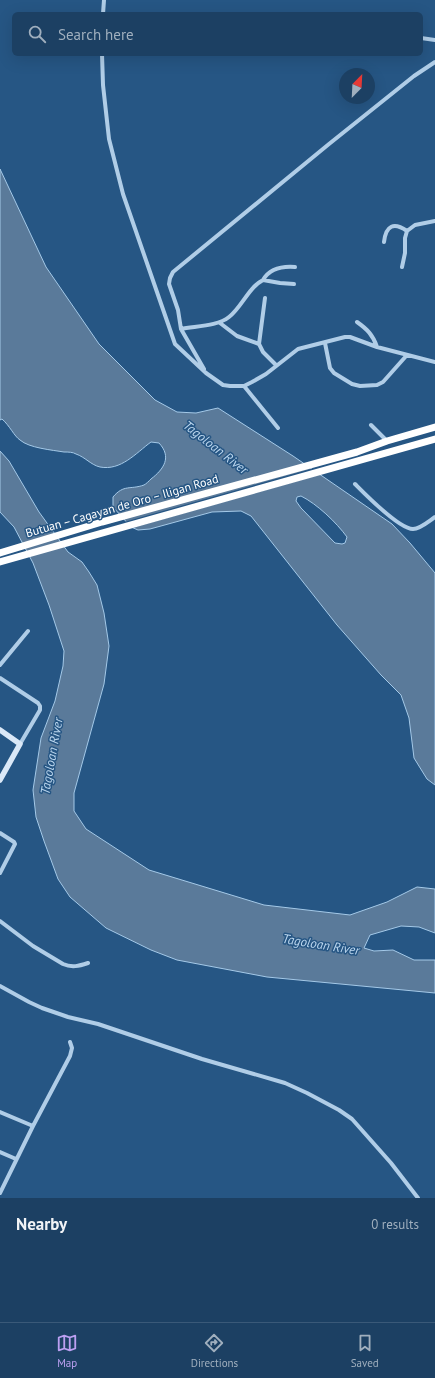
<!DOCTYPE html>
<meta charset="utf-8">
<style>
:root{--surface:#1c4063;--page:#254769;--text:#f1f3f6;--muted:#a0afbe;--line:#3a5978;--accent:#bca0f2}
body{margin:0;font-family:"PT Sans",sans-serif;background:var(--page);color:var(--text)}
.compass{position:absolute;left:339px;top:68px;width:36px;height:36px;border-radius:50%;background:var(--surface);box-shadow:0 4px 16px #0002;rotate:24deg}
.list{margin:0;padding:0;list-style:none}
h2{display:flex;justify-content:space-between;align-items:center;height:52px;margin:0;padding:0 16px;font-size:17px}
h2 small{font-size:13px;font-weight:400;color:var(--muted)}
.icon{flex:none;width:22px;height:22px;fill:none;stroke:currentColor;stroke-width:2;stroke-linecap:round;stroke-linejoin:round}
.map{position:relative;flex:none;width:435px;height:1198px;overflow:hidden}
.search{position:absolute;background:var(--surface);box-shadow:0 4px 16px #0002;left:12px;right:12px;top:12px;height:44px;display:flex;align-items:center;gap:10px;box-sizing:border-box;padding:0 14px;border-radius:6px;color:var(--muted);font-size:15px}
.sheet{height:124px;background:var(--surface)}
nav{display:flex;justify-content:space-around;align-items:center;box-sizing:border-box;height:56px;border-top:1px solid var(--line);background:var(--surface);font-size:11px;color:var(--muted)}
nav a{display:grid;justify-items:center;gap:2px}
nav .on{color:var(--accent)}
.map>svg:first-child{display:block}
.water{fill:#5a7a9a;stroke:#a4c9e8;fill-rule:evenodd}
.pier{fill:#265684}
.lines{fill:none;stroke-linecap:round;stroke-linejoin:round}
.street{stroke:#b0cde7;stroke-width:4}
.secondary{stroke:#dae8f7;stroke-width:5.5}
.highway{stroke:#fff;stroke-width:7}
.labels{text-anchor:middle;stroke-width:3;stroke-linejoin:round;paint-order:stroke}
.street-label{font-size:12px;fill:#fff;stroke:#265684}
.water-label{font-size:13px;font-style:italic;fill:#bcd7ef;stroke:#265684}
</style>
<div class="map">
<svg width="435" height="1198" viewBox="0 0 435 1198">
<rect width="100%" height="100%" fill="#265684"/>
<path class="water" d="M0 169 46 267 99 344 155 400 177 412 196 413 218 408 293 456 392 524 410 543 435 573V785L427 779 414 758 409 718 401 695 381 675 337 625 251 516 241 511 212 512 150 529 138 530 131 527 113 507V497C124 484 130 490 144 485 146 484 149 481 151 479 164 469 172 457 159 443L151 442C136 453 121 471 100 467 91 465 85 457 76 454 73 452 68 452 64 452 52 450 29 448 20 440 14 436 10 426 2 419L0 420ZM301 496C317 504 336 522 347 537L345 543 342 544 335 543 301 508 296 501 297 497Z
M0 451 9 461 39 512 68 552 82 562 89 572 97 585 104 613 109 646 104 684 74 793V811L86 829 149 870 264 905 350 915 387 902 417 887 435 889V933L419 927 401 926 370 935 364 948 374 951 393 950 414 960H435V993L267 977 177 960 151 950 106 928 70 897 58 879 44 841 36 817 33 790 41 738 55 701 63 666 64 651 49 605 33 563 14 527 0 512Z"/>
<path class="pier" d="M314 468 322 474 129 529 124 522Z"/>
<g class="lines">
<path class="street" d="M103 14 104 0
M421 38 435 40
M102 54 103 85 109 139 123 194 175 344 206 373 223 385 230 386H244L252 382 266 374 298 349 345 337H350L377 347 435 362
M384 242C386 225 394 222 407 231
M402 267 405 253V238L407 231 415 225 435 221
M263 280C270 268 282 266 295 267
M265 298 259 344 263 352 276 365
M357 322C367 329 373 335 377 347
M220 323 237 336 259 344
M181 329C196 326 218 326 229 317 242 307 248 288 263 280L280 283 294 284
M325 343 330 368 334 373 352 384 360 386 377 385 383 382 407 355
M204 369 181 329 178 310 169 284 170 278 173 272 329 144 414 76 435 62
M244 386 278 428
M371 425 387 441
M355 484C366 495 399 529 413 529 420 529 429 521 435 517
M0 665 28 631
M0 678 38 703 40 706V710L20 744
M0 833 14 842 15 844 0 873
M0 921 33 946 63 964C72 968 79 966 88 963
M0 986 29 1002 42 1008 68 1017 98 1024 202 1059 285 1083 307 1093 339 1110 352 1119 391 1163 418 1198
M0 1112 33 1126
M0 1152 16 1159
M0 1193 33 1126 70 1056 72 1048 70 1042"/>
<path class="secondary" d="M0 730 20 744 0 780"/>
<path class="highway" d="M0 553 102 522 357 452 387 441 435 427
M0 562 435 439"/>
</g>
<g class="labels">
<g class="street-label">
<text transform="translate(122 506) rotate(-16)" y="4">Butuan – Cagayan de Oro – Iligan Road</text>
</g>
<g class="water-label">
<text transform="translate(216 447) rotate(38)" y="5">Tagoloan River</text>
<text transform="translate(51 756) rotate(-80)" y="5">Tagoloan River</text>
<text transform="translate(321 944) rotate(9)" y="5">Tagoloan River</text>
</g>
</g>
</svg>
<svg class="compass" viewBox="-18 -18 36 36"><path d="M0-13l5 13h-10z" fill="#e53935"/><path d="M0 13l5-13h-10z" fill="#a0afbe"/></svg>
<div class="search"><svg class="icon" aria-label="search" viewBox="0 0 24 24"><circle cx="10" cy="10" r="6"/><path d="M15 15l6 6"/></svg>Search here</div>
</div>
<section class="sheet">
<h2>Nearby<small>0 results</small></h2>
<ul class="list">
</ul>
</section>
<nav>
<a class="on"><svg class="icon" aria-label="map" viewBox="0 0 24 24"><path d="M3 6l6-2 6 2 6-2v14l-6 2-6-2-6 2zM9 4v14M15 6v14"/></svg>Map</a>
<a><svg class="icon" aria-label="directions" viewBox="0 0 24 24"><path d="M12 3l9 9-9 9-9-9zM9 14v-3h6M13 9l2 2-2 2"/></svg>Directions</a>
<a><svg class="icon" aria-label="saved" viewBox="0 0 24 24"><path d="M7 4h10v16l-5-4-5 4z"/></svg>Saved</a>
</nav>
